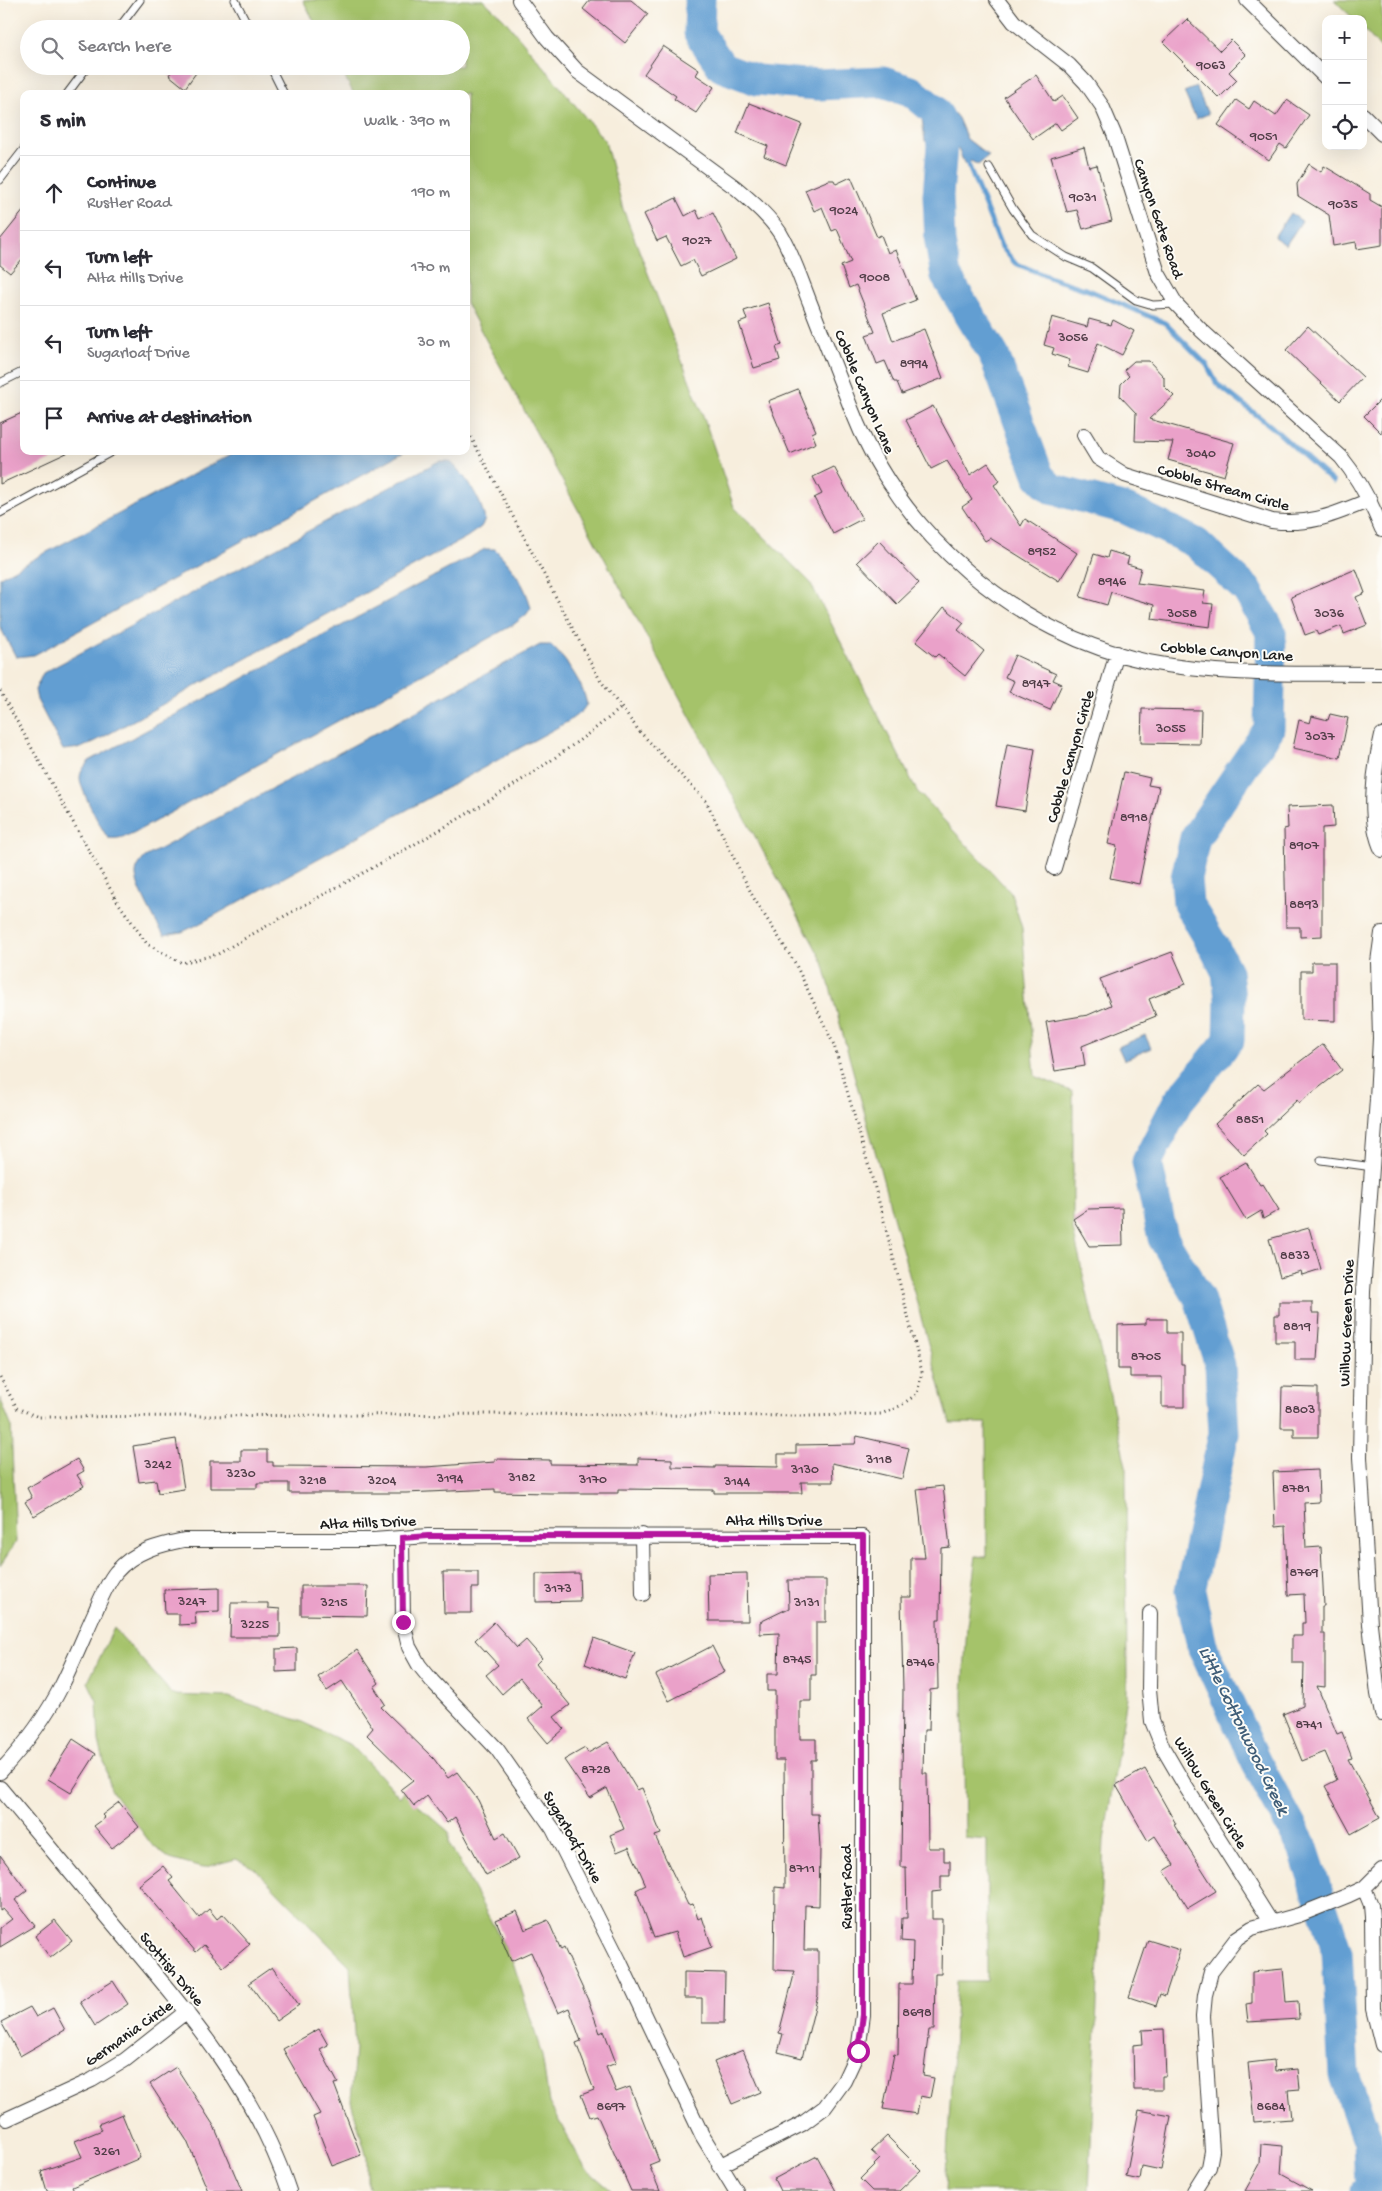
<!DOCTYPE html>
<meta charset="utf-8">
<style>
:root{--surface:#fff;--page:#f7f7f7;--text:#2b2b33;--muted:#7c7c81;--line:#e1e1e2}
body{margin:0;font-family:"Gochi Hand",sans-serif;background:var(--page);color:var(--text)}
.controls{position:absolute;right:15px;top:15px;display:grid;overflow:hidden;border-radius:10px;box-shadow:0 5px 20px #0002}
.controls button{width:45px;height:45px;display:grid;place-items:center;padding:0;border:0;border-bottom:1px solid var(--line);background:var(--surface);color:var(--text);font:25px sans-serif}
.stop{position:absolute;width:15px;height:15px;margin:-11px;border:4px solid #b5179e;border-radius:50%;background:#fff}
.stop.end{background:#b5179e;border-color:#fff;box-shadow:0 1px 5px #0008}
.list{margin:0;padding:0;list-style:none}
h2{display:flex;justify-content:space-between;align-items:center;height:65px;margin:0;padding:0 20px;font-size:21px}
h2 small{font-size:16px;font-weight:400;color:var(--muted)}
.list li{display:grid;grid-template-columns:32px 1fr auto;gap:15px;align-items:center;box-sizing:border-box;height:75px;padding:0 20px;border-top:1px solid var(--line)}
.list b{display:block;font-size:19px;white-space:nowrap}
.list p{margin:0;font-size:16px;white-space:nowrap;color:var(--muted)}
.list em{font-size:16px;font-style:normal;color:var(--muted)}
.icon{flex:none;width:28px;height:28px;fill:none;stroke:currentColor;stroke-width:2;stroke-linecap:round;stroke-linejoin:round}
.map{position:relative;flex:none;width:1382px;height:2191px;overflow:hidden}
.search{position:absolute;background:var(--surface);box-shadow:0 5px 20px #0002;left:20px;top:20px;width:450px;height:55px;display:flex;align-items:center;gap:12px;box-sizing:border-box;padding:0 18px;border-radius:28px;color:var(--muted);font-size:19px}
.panel{position:absolute;background:var(--surface);box-shadow:0 5px 20px #0002;left:20px;top:90px;width:450px;height:365px;border-radius:10px}
.map>svg:first-child{display:block}
.green{fill:#a5c36a;stroke:#607043}
.water{fill:#629ed2;stroke:#3f5d77}
.lines{fill:none;stroke-linecap:round;stroke-linejoin:round}
.stream{stroke:#629ed2;stroke-width:5}
.river{stroke:#629ed2;stroke-width:31}
.building{fill:#eaa1c9}
.service-casing{stroke:#3d3c39;stroke-width:9}
.minor-casing{stroke:#3d3c39;stroke-width:16}
.path{stroke:#3d3c39;stroke-width:3;stroke-dasharray:1 4;stroke-linecap:butt}
.service{stroke:#fff;stroke-width:7}
.minor{stroke:#fff;stroke-width:14}
.route{stroke:#b5179e;stroke-width:6}
.labels{text-anchor:middle;stroke-width:4;stroke-linejoin:round;paint-order:stroke}
.number-label{font-size:14px;fill:#503d47}
.street-label{font-size:16px;fill:#1c1c1c;stroke:#fdfcf7}
.water-label{font-size:18px;font-style:italic;fill:#3f5d77;stroke:#fdfcf7}
</style>
<div class="map">
<svg width="1382" height="2191" viewBox="0 0 1382 2191">
<rect width="100%" height="100%" fill="#fdfcf7"/>
<filter id="ink" filterUnits="userSpaceOnUse"><feTurbulence type="fractalNoise" baseFrequency=".02" numOctaves="2"/><feDisplacementMap in="SourceGraphic" scale="10" xChannelSelector="R" yChannelSelector="G"/><feConvolveMatrix kernelMatrix="1 2 1 2 8 2 1 2 1" color-interpolation-filters="sRGB"/></filter>
<filter id="wash" filterUnits="userSpaceOnUse"><feTurbulence type="fractalNoise" baseFrequency=".0096" numOctaves="4" result="noise"/><feDisplacementMap in="SourceGraphic" scale="20" xChannelSelector="R" yChannelSelector="G"/><feGaussianBlur stdDeviation="1.12" result="paint"/><feColorMatrix in="noise" values="0 0 0 0 0 0 0 0 0 0 0 0 0 0 0 0 0 1.4 0 .05"/><feComposite in="paint" operator="in"/></filter>
<g filter="url(#wash)">
<rect width="100%" height="100%" fill="#f7eedd"/>
<path class="green" d="M303 0H483L503 18 605 141 623 209 704 418 734 507 810 582 917 791 1011 893 1022 928 1035 1076 1073 1092V1230L1126 1466 1127 1697 1104 1840 1089 2191H945L957 1981H987V1840L965 1838 963 1693 967 1625 976 1556 987 1557 986 1423H950L823 962 466 303V94H354L339 66H461V29H318Z
M1334 0H1382V50L1363 28V19H1354Z
M0 1398 11 1425 16 1542 0 1566Z
M114 1628 173 1695 229 1697 300 1721 351 1745 400 1797 403 1792 449 1832V1843L513 1962 542 2055 549 2103 585 2168 612 2191H370L367 2181V2158L351 2101 355 2048 350 1966 254 1868 236 1859 202 1868 170 1859 152 1845 111 1790 99 1741 97 1701 88 1682Z"/>
<path class="water" d="M1196 87 1208 114 1196 119 1184 92Z
M911 91 934 96 945 103 958 118 967 139 989 156 978 165 971 161 965 165 958 149 925 141 921 111Z
M1290 213 1302 221 1286 245 1274 237Z
M237 451H406L49 647 34 655 16 657 0 627V577Z
M439 461H450C466 477 481 497 485 520L481 527 467 537 96 741 81 748 63 750 37 700 35 690 43 673Z
M485 549H495C511 565 526 585 531 608L526 615 513 625 141 829C131 834 121 840 108 838 101 829 80 789 80 778 80 771 85 766 89 761Z
M540 645H551C567 661 582 681 587 704L582 711 569 721 197 925 182 932 164 935C157 925 135 885 136 874 136 867 141 862 145 857Z
M1145 1035 1151 1048 1124 1060 1118 1047Z"/>
<g class="lines">
<path class="stream" d="M966 159 1001 246 1015 263 1051 278 1091 291 1165 323 1207 365 1217 384 1272 427 1333 482"/>
<path class="river" d="M700 0 699 33 722 67 757 80 818 85 883 82 911 91 933 109 939 117 942 146 938 195 940 242 946 276 994 355 1039 476 1052 489 1126 509 1196 543 1247 590 1271 632 1269 729 1195 838 1186 878 1188 904 1213 945 1227 972 1230 999 1229 1040 1177 1103 1147 1162 1163 1238 1199 1298 1220 1365 1224 1433 1190 1591 1202 1646 1256 1762 1303 1848 1337 1952 1344 2075 1368 2142 1370 2183 1366 2191"/>
</g>
<g id="blocks">
<path class="building" d="M590 0H631L648 14 625 43 583 9Z
M1187 19 1220 51 1231 40 1246 55 1229 72 1237 80 1219 98 1163 42Z
M663 46 699 70 696 75 714 87 696 113 674 99 676 96 644 74Z
M175 66H201L185 88 169 75Z
M1036 75 1054 102 1063 96 1078 118 1061 130 1056 123 1033 139 1004 97Z
M1236 100 1249 109 1254 101 1276 116 1287 100 1309 115 1286 148 1280 144 1269 160 1218 125Z
M749 103 802 124 786 165 764 156 768 146 737 133Z
M1084 147 1089 167 1097 165 1112 221 1083 229 1077 210 1067 212 1051 157Z
M1309 164 1321 172 1324 166 1336 173 1370 194V200L1382 207V245L1357 249 1356 242 1333 246 1329 215 1298 196 1297 184Z
M851 177 877 237 881 235 888 253 896 250 916 300 883 313 893 341 924 329 943 378 902 394 897 382H894L885 361 877 364 866 335 875 332 856 285 849 288 841 266 851 262 837 229 832 231 822 207 814 211 805 190 829 180H834L836 184Z
M676 198 685 216 696 210 700 219 713 213 736 259 701 276 693 260 681 266 666 237 657 241 644 214Z
M24 210V257L10 273 0 265V240Z
M768 303 782 345 776 347 780 360 754 368 739 323 747 320 744 311Z
M1052 317 1087 327 1089 319 1111 325 1113 320 1134 331 1122 355 1098 343 1088 373 1068 367 1070 360 1052 354 1054 348 1044 345Z
M1308 326 1363 377 1340 401 1286 350Z
M1134 361H1149L1164 377V386L1174 396 1149 419 1234 443 1224 476 1168 460 1173 442 1135 441 1136 413 1120 396 1121 384 1129 376 1124 370Z
M798 389 816 431 812 433 816 443 790 454 768 401Z
M1382 398V434L1364 416Z
M933 406 970 475 988 463 1000 481 994 485 1021 526 1025 519 1077 553 1059 581 990 538 985 541 962 507 972 500 947 461 931 469 906 420Z
M24 412V451H71L0 484V423Z
M834 467 862 519 833 534 814 498 822 494 813 477Z
M879 541 919 583 897 604 857 562Z
M1109 551 1129 557 1127 564 1141 568 1137 583 1205 591 1203 603 1213 604 1210 627 1152 619 1154 605 1111 592 1107 605 1080 597 1094 554 1107 558Z
M1356 569 1365 593 1356 597 1367 625 1344 634 1341 626 1318 635 1316 631 1305 635 1291 597Z
M944 607 964 623 958 630 984 651 965 676 938 654 935 657 916 642Z
M1015 655 1056 674 1053 680 1062 684 1050 710 1009 692 1014 681 1005 677Z
M1142 709 1201 710 1200 744 1141 743Z
M1330 714 1348 718 1340 758 1293 748 1299 720 1310 723 1312 716 1328 720Z
M1007 744 1035 749 1025 811 996 806Z
M1124 772 1150 778 1148 785 1159 787 1139 884 1110 878 1117 846 1108 844Z
M1333 805 1334 827 1322 828V936L1300 937V927H1286L1284 829 1288 828 1287 807Z
M1172 952 1186 984 1149 999 1156 1016 1082 1046 1085 1066 1055 1071 1046 1022 1088 1015 1111 1005 1100 979Z
M1312 962H1335V1021L1301 1020V971H1312Z
M1323 1044 1342 1070 1299 1103 1297 1100 1264 1131 1267 1134 1244 1155 1215 1124 1258 1084 1264 1089Z
M1246 1162 1260 1185 1263 1184 1279 1210 1263 1219 1261 1211 1246 1220 1220 1177Z
M1122 1208 1123 1245 1089 1246 1073 1219 1088 1209Z
M1309 1228 1321 1269 1302 1275 1301 1271 1280 1277 1269 1239Z
M1279 1302H1312V1313H1320L1317 1360H1295V1342H1275V1315H1279Z
M1146 1319H1167V1333H1181V1364H1184V1407H1162V1377H1130V1369H1118V1325L1146 1324Z
M1282 1387 1318 1388V1437H1294V1428H1281Z
M857 1436 909 1448 902 1479 832 1463 833 1482H801L802 1493H714V1490L618 1489V1493H550L495 1492V1489L406 1493H289V1483H257V1488H210V1461H241V1450H267V1462H273V1466L426 1467 495 1462V1459L550 1460V1464L638 1465V1458L672 1459V1467L715 1468V1466L778 1467V1454H796V1445L855 1444Z
M176 1439 184 1489 158 1493 156 1480 139 1482 133 1446Z
M77 1459 84 1471 77 1475 84 1486 34 1516 25 1502 32 1498 27 1488Z
M1318 1470 1319 1502 1304 1503 1306 1548 1321 1547 1324 1606H1322V1634H1325V1687L1317 1686 1337 1734 1342 1732 1352 1758 1348 1759 1380 1818 1351 1834 1325 1786 1337 1780 1325 1752 1302 1761 1283 1714 1303 1706 1304 1663H1292V1636H1302V1623H1305L1304 1594 1288 1595 1285 1526 1275 1527 1273 1472Z
M943 1486 950 1547 941 1548 940 1619H937L938 1689 930 1690 929 1730H924L923 1773H927L928 1848H944V1861H950V1876H941V1891L932 1892V1919H942L941 1974H935L934 2030H929L923 2076 934 2078 930 2098 920 2096 917 2114 883 2109 894 2054 898 2055 899 1984H912L913 1942 901 1941 902 1918H907L906 1867H901L903 1691 901 1597H911V1558H925L917 1489Z
M443 1572H478V1588H472V1613H444Z
M579 1573 580 1601 536 1602V1574Z
M747 1573 748 1621H709L708 1574Z
M788 1580H826V1622H816V1675H811V1701H800V1739H816V1760H811V1814H818L820 1848 819 1906 805 1905 804 1950H818V1995L802 2058 778 2052 783 2034 779 2033 795 1971 774 1970 775 1887 785 1888 784 1760H775V1691H767V1674H778L779 1633 760 1634V1622L789 1608Z
M301 1586H368L367 1616 301 1615Z
M219 1588V1611L195 1612 196 1624 179 1625V1614H165L164 1590Z
M231 1603H268V1608L280 1609V1637H230Z
M494 1622 517 1648 526 1640 542 1658 536 1664 570 1705 554 1717 564 1729 548 1743 528 1719 543 1706 520 1678 502 1694 486 1675 498 1665 475 1640Z
M594 1638 635 1653 625 1679 585 1664Z
M712 1646 725 1672 669 1701 656 1675Z
M297 1648V1671L276 1672V1649Z
M357 1650 379 1683 374 1687 385 1704 381 1707 434 1759 448 1778 457 1772 478 1800 496 1838 505 1833 519 1858 486 1875 455 1817 447 1823 427 1796 414 1806 401 1789 413 1780 367 1735 373 1728 342 1681 327 1691 318 1677Z
M73 1739 96 1754 71 1793 48 1779Z
M608 1742 637 1790 642 1788 661 1834 655 1836 688 1905 693 1904 698 1919 702 1917 712 1947 683 1957 675 1932 654 1938 636 1890 646 1885 629 1847 617 1852 610 1835 624 1829 607 1788 590 1798 564 1760 585 1748 588 1753Z
M1145 1769 1176 1824 1174 1825 1216 1891 1188 1908 1164 1871 1174 1865 1155 1836 1148 1841 1116 1785Z
M119 1802 139 1827 112 1848 94 1826 105 1818 102 1815Z
M0 1855 27 1891 15 1900 35 1926 0 1947V1928L12 1919 3 1909 0 1911Z
M163 1866 173 1878 169 1881 199 1918 209 1909 217 1919 223 1914 250 1944 223 1967 204 1945 196 1952 139 1885Z
M517 1911 525 1930 548 1920 561 1950 564 1948 588 2000 600 2033 604 2031 616 2063 606 2067 616 2092 630 2087 659 2161 649 2165 660 2191H631L597 2115 590 2117 581 2095 594 2090 576 2043 581 2041 569 2008 558 2013 531 1952 511 1961 501 1938 503 1937 496 1920Z
M55 1920 72 1941 50 1958 35 1936Z
M1148 1940 1180 1950 1165 1996 1160 1994 1156 2006 1129 1997Z
M272 1967 299 2005 276 2021 249 1983Z
M1283 1969 1286 2002 1298 2001 1299 2019 1248 2022 1246 2004 1252 2003V1972Z
M684 1972 725 1973 724 2023H702V1998H684Z
M113 1981 128 2004 95 2026 80 2002Z
M30 2007 36 2017 53 2008 65 2030 20 2056 1 2022Z
M319 2029 328 2045 320 2049 338 2083 334 2084 361 2155 332 2166 313 2117 320 2114 283 2049Z
M1164 2029 1166 2076H1162V2090H1134L1133 2045 1143 2044 1142 2030Z
M743 2050 761 2092 732 2104 714 2062Z
M1274 2060 1275 2071 1298 2069 1300 2089 1288 2090 1291 2119 1254 2122 1248 2063Z
M176 2067 214 2126 242 2191H208L187 2141 150 2084Z
M1139 2110 1171 2116 1161 2170 1142 2166 1140 2180 1126 2177Z
M122 2114 140 2158 72 2187 74 2191H47L41 2171 82 2157 75 2141 102 2130 99 2124Z
M887 2136 921 2170 899 2191H872L860 2179 880 2159 871 2151Z
M1261 2144 1283 2146 1281 2174 1312 2191H1245L1260 2164Z
M817 2156 836 2191H780L774 2179Z"/>
</g>
</g>
<g filter="url(#ink)">
<use href="#blocks" fill-opacity="0" stroke="#3d3c39" stroke-width="1"/>
<g class="lines">
<defs>
<path id="service" d="M235 0 250 29
M118 29 140 0
M270 66 284 94
M67 94 88 66
M989 167 1013 209 1032 235 1066 257 1092 268 1136 300 1153 305 1176 304
M0 180 24 149
M0 383 24 371
M0 513 113 451
M1321 1160 1373 1167"/>
<path id="minor" d="M519 0 547 38 577 71 736 188C752 202 768 215 780 233 793 255 801 280 810 303 824 338 837 373 851 408 900 535 1016 634 1149 662 1225 677 1305 673 1382 674
M997 0 1014 22 1069 65 1086 83 1102 106 1114 134 1158 273 1176 304 1201 330 1341 457C1359 479 1371 502 1382 529
M1247 0 1326 78
M1363 115 1382 134
M1084 435 1098 458 1125 475 1272 521C1310 526 1335 514 1370 500
M1382 735C1374 768 1367 819 1382 850
M1054 868 1117 653
M1382 933 1378 962 1380 1038 1377 1099 1363 1292 1360 1457 1370 1624 1378 1694 1382 1714
M642 1535 643 1594
M402 1538 403 1622 409 1647 419 1665 432 1681 497 1749 553 1829 619 1960 702 2135 736 2191
M1150 1613 1149 1689 1152 1721 1163 1748 1184 1784 1271 1922
M0 1772C24 1746 46 1717 62 1685 74 1661 84 1636 95 1612 101 1598 107 1583 116 1572 134 1551 159 1545 184 1540H373L428 1536 863 1537V2015L858 2051 844 2081 825 2107 802 2124 719 2166
M0 1788C42 1838 84 1889 126 1939 191 2016 257 2094 289 2191
M1364 1888 1371 1905 1372 1917 1373 2009 1382 2045
M7 2119 92 2080 125 2060 187 2011
M1194 2191 1209 2167 1212 2151 1203 2016 1205 1995 1211 1972 1237 1938 1252 1928 1299 1915 1349 1895 1364 1888 1382 1870"/>
</defs>
<use href="#service" class="service-casing"/>
<use href="#minor" class="minor-casing"/>
<path class="path" d="M0 691 117 901 147 944 182 963 218 954C354 874 499 808 621 708
M0 1377 17 1408 38 1417 502 1414 808 1416 881 1414 900 1406 917 1394 922 1372 881 1209 834 1045 795 963 753 897 706 801 640 732 600 680 466 428"/>
<use href="#service" class="service"/>
<use href="#minor" class="minor"/>
</g>
</g>
<g class="lines" filter="url(#ink)">
<path class="route" d="M403 1622 402 1538 428 1536H863V2015L858 2051"/>
</g>
<g class="labels">
<g class="number-label">
<text x="1211" y="69">9063</text>
<text x="1264" y="140">9051</text>
<text x="1083" y="201">9031</text>
<text x="1343" y="208">9035</text>
<text x="844" y="214">9024</text>
<text x="697" y="244">9027</text>
<text x="875" y="281">9008</text>
<text x="1073" y="341">3056</text>
<text x="914" y="367">8994</text>
<text x="1201" y="457">3040</text>
<text x="1042" y="555">8952</text>
<text x="1112" y="585">8946</text>
<text x="1182" y="617">3058</text>
<text x="1329" y="617">3036</text>
<text x="1036" y="687">8947</text>
<text x="1171" y="732">3055</text>
<text x="1320" y="740">3037</text>
<text x="1134" y="821">8918</text>
<text x="1304" y="849">8907</text>
<text x="1304" y="908">8893</text>
<text x="1250" y="1123">8851</text>
<text x="1295" y="1259">8833</text>
<text x="1297" y="1330">8819</text>
<text x="1146" y="1360">8705</text>
<text x="1300" y="1413">8803</text>
<text x="879" y="1463">3118</text>
<text x="158" y="1468">3242</text>
<text x="805" y="1473">3130</text>
<text x="241" y="1477">3230</text>
<text x="522" y="1481">3182</text>
<text x="450" y="1482">3194</text>
<text x="593" y="1483">3170</text>
<text x="313" y="1484">3218</text>
<text x="382" y="1484">3204</text>
<text x="737" y="1485">3144</text>
<text x="1296" y="1492">8781</text>
<text x="1304" y="1576">8769</text>
<text x="558" y="1592">3173</text>
<text x="192" y="1605">3247</text>
<text x="334" y="1606">3215</text>
<text x="807" y="1606">3131</text>
<text x="255" y="1628">3225</text>
<text x="797" y="1663">8745</text>
<text x="920" y="1666">8746</text>
<text x="1309" y="1728">8741</text>
<text x="596" y="1773">8728</text>
<text x="802" y="1872">8711</text>
<text x="917" y="2016">8698</text>
<text x="611" y="2110">8697</text>
<text x="1271" y="2110">8684</text>
<text x="107" y="2155">3261</text>
</g>
<g class="street-label">
<text transform="translate(1160 218) rotate(71)" y="6">Canyon Gate Road</text>
<text transform="translate(866 391) rotate(67)" y="6">Cobble Canyon Lane</text>
<text transform="translate(1224 486) rotate(16)" y="6">Cobble Stream Circle</text>
<text transform="translate(1227 650) rotate(4)" y="6">Cobble Canyon Lane</text>
<text transform="translate(1069 756) rotate(-74)" y="6">Cobble Canyon Circle</text>
<text transform="translate(1345 1323) rotate(-88)" y="6">Willow Green Drive</text>
<text x="774" y="1525">Alta Hills Drive</text>
<text transform="translate(368 1521) rotate(-2)" y="6">Alta Hills Drive</text>
<text transform="translate(1212 1792) rotate(59)" y="6">Willow Green Circle</text>
<text transform="translate(574 1836) rotate(60)" y="6">Sugarloaf Drive</text>
<text transform="translate(845 1887) rotate(-90)" y="6">Rustler Road</text>
<text transform="translate(173 1968) rotate(50)" y="6">Scottish Drive</text>
<text transform="translate(128 2032) rotate(-35)" y="6">Germania Circle</text>
</g>
<g class="water-label">
<text transform="translate(1245 1730) rotate(64)" y="6">Little Cottonwood Creek</text>
</g>
</g>
</svg>
<div class="controls">
<button>+</button>
<button>−</button>
<button><svg class="icon" aria-label="locate" viewBox="0 0 24 24"><circle cx="12" cy="12" r="6"/><path d="M12 2v4M12 18v4M2 12h4M18 12h4"/></svg></button>
</div>
<div class="stop" style="left:858px;top:2051px"></div>
<div class="stop end" style="left:403px;top:1622px"></div>
<div class="search"><svg class="icon" aria-label="search" viewBox="0 0 24 24"><circle cx="10" cy="10" r="6"/><path d="M15 15l6 6"/></svg>Search here</div>
<section class="panel">
<h2>5 min<small>Walk · 390 m</small></h2>
<ul class="list">
<li><svg class="icon" aria-label="ahead" viewBox="0 0 24 24"><path d="M12 20V5M6 11l6-6 6 6"/></svg><div><b>Continue</b><p>Rustler Road</p></div><em>190 m</em></li>
<li><svg class="icon" aria-label="left" viewBox="0 0 24 24"><path d="M17 20v-9H6M10 6l-5 5 5 5"/></svg><div><b>Turn left</b><p>Alta Hills Drive</p></div><em>170 m</em></li>
<li><svg class="icon" aria-label="left" viewBox="0 0 24 24"><path d="M17 20v-9H6M10 6l-5 5 5 5"/></svg><div><b>Turn left</b><p>Sugarloaf Drive</p></div><em>30 m</em></li>
<li><svg class="icon" aria-label="arrive" viewBox="0 0 24 24"><path d="M6 21V4h12l-3 4 3 4H6"/></svg><div><b>Arrive at destination</b></div></li>
</ul>
</section>
</div>
